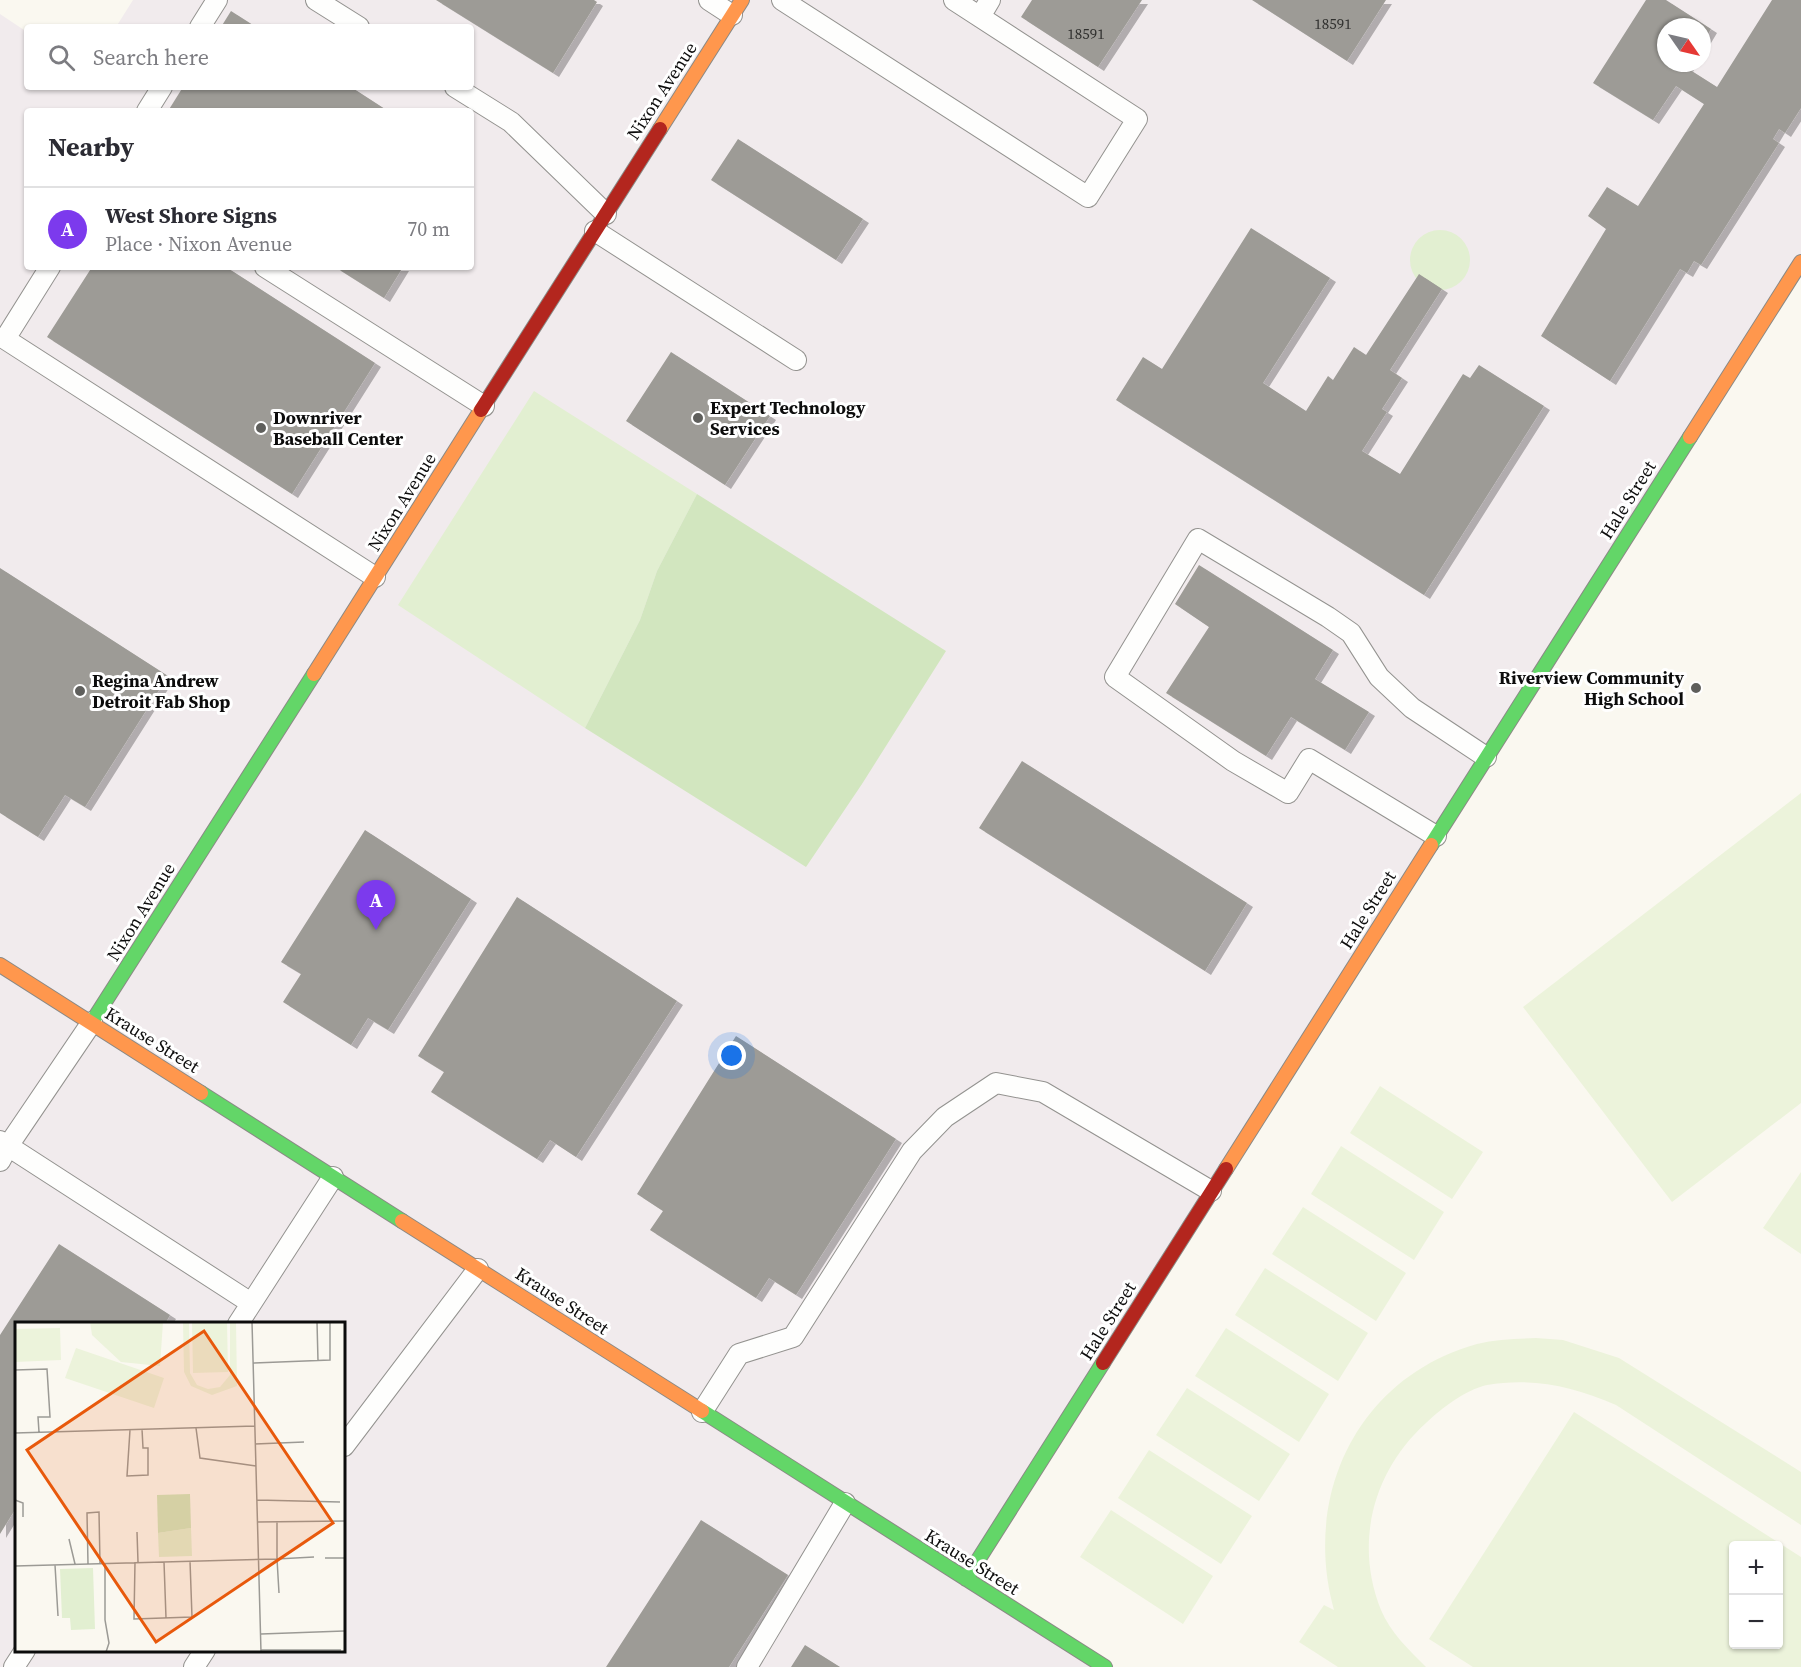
<!DOCTYPE html>
<meta charset="utf-8">
<style>
:root{--surface:#fff;--page:#f7f7f7;--text:#2b2b33;--muted:#7c7c81;--line:#e1e1e2;--accent:#7c3aed}
body{margin:0;font-family:"Source Serif 4",serif;background:var(--page);color:var(--text)}
.controls{position:absolute;right:18px;bottom:18px;display:grid;overflow:hidden;border-radius:6px;box-shadow:0 2px 4px #0004}
.controls button{width:54px;height:54px;display:grid;place-items:center;padding:0;border:0;border-bottom:2px solid var(--line);background:var(--surface);color:var(--text);font:30px sans-serif}
.compass{position:absolute;left:1657px;top:18px;width:54px;height:54px;border-radius:50%;background:var(--surface);box-shadow:0 2px 4px #0004;rotate:124deg}
.you{position:absolute;left:732px;top:1056px;width:21px;height:21px;margin:-15px;border:4px solid #fff;border-radius:50%;background:#1a73e8;box-shadow:0 0 0 9px #1a73e833}
.badge{display:grid;place-items:center;width:39px;height:39px;border-radius:50%;background:var(--accent);color:#fff;font-size:20px;font-weight:700}
.pin{position:absolute;translate:-50% -50px;filter:drop-shadow(0 2px 3px #0008)}
.pin::after{content:'';position:absolute;top:32px;width:21px;height:18px;background:inherit;clip-path:polygon(0 0,100% 0,50% 100%)}
.list{margin:0;padding:0;list-style:none}
h2{display:flex;justify-content:space-between;align-items:center;height:78px;margin:0;padding:0 24px;font-size:26px}
h2 small{font-size:20px;font-weight:400;color:var(--muted)}
.list li{display:grid;grid-template-columns:39px 1fr auto;gap:18px;align-items:center;box-sizing:border-box;height:84px;padding:0 24px;border-top:2px solid var(--line)}
.list b{display:block;font-size:22px;white-space:nowrap}
.list p{margin:0;font-size:20px;white-space:nowrap;color:var(--muted)}
.list em{font-size:20px;font-style:normal;color:var(--muted)}
.icon{flex:none;width:33px;height:33px;fill:none;stroke:currentColor;stroke-width:2;stroke-linecap:round;stroke-linejoin:round}
.map{position:relative;flex:none;width:1801px;height:1667px;overflow:hidden}
.search{position:absolute;background:var(--surface);box-shadow:0 2px 4px #0004;left:24px;top:24px;width:450px;height:66px;display:flex;align-items:center;gap:15px;box-sizing:border-box;padding:0 21px;border-radius:6px;color:var(--muted);font-size:22px}
.panel{position:absolute;background:var(--surface);box-shadow:0 2px 4px #0004;left:24px;top:108px;width:450px;height:162px;border-radius:6px}
.map>svg:first-child{display:block}
.industrial{fill:#f1ebed;fill-rule:evenodd}
.green{fill:#e2efd1}
.forest{fill:#d2e6bf}
.pitch{fill:#ecf3db;fill-rule:evenodd}
.building{fill:#9d9b96;filter:url(#shadow)}
.lines{fill:none;stroke-linecap:round;stroke-linejoin:round}
.lane-casing{stroke:#93928f;stroke-width:22}
.fast-casing{stroke:#8a8985;stroke-width:16}
.slow-casing{stroke:#8a8985;stroke-width:16}
.jam-casing{stroke:#8a8985;stroke-width:16}
.lane{stroke:#fefefd;stroke-width:20}
.fast{stroke:#63d668;stroke-width:14}
.slow{stroke:#ff974d;stroke-width:14}
.jam{stroke:#b3261e;stroke-width:14}
.poi-dot{fill:#5f5f5c;stroke:#fff;stroke-width:2}
.labels{text-anchor:middle;stroke-width:6;stroke-linejoin:round;paint-order:stroke}
.number-label{font-size:15px;fill:#30302e}
.street-label{font-size:18px;fill:#0c0c0c;stroke:#fff}
.poi-label{font-size:18px;font-weight:bold;fill:#0c0c0c;stroke:#fff;text-anchor:start}
.inset-road{fill:none;stroke:#9b9a95;stroke-width:1.5}
.view{fill:#e8590c;fill-opacity:0.15;stroke:#e8590c;stroke-width:3}
.inset-edge{fill:none;stroke:#0c0c0c;stroke-width:3}
</style>
<div class="map">
<svg width="1801" height="1667" viewBox="0 0 1801 1667">
<defs>
<filter id="shadow"><feDropShadow dx="6" dy="4" stdDeviation="0" flood-color="#0004"/></filter>
</defs>
<rect width="100%" height="100%" fill="#faf8f0"/>
<path class="industrial" d="M133 0H1801V262L966 1578 1105 1667H0V14L27 32V87H471V27H116ZM1666 27H1702V63H1666ZM27 111H471V267H27ZM16 1324H344V1650H16Z"/>
<path class="green" d="M1410 260a30 30 0 1 1 60 0a30 30 0 1 1-60 0Z
M534 391 697 494 657 571 640 620 585 728 398 605Z"/>
<path class="forest" d="M697 494 946 651 862 784 806 867 585 728 640 620 657 571Z"/>
<path class="pitch" d="M1801 793V1103L1672 1202 1523 1007Z
M1380 1086 1483 1152 1452 1199 1350 1133Z
M1341 1146 1444 1212 1414 1260 1311 1194Z
M1801 1172V1254L1763 1228Z
M1303 1207 1406 1273 1376 1321 1272 1254Z
M1265 1268 1368 1333 1338 1381 1235 1315Z
M1226 1328 1329 1394 1299 1442 1195 1376Z
M1536 1338 1563 1340 1619 1358 1801 1472V1525L1616 1405C1574 1387 1533 1377 1487 1385 1465 1390 1442 1408 1426 1423 1373 1471 1354 1543 1381 1610 1390 1632 1409 1650 1426 1667H1338L1299 1642 1324 1605 1334 1610C1302 1495 1358 1377 1477 1344 1496 1339 1517 1339 1536 1338Z
M1187 1388 1290 1454 1259 1501 1156 1435Z
M1574 1412 1801 1557V1667H1473L1429 1639ZM1734 1546H1778V1644H1734Z
M1149 1450 1252 1516 1221 1564 1118 1498Z
M1111 1510 1213 1576 1183 1624 1080 1557Z"/>
<path class="building" d="M436 0H594L597 2 553 73Z
M1032 0H1142L1098 67 1021 17Z
M1252 0H1386L1347 61Z
M1646 0H1666L1711 29 1702 44V27H1666V63H1690L1687 68 1717 87 1772 0H1801V108L1785 133 1779 129 1773 139 1779 143 1701 265 1694 261 1687 273 1680 269 1610 381 1541 336 1606 229 1588 216 1607 187 1638 206 1704 104 1676 86 1653 120 1593 83Z
M231 11 256 27H221Z
M183 87H351L388 111H168Z
M738 139 863 219 836 260 711 180Z
M1251 228 1330 278 1263 383 1306 411 1328 376 1333 380 1354 347 1366 355 1419 274 1442 289 1390 370 1402 378 1382 409 1387 412 1362 451 1400 474 1463 374 1470 378 1479 365 1544 406 1424 595 1116 400 1143 357 1162 369Z
M92 267H226L375 363 292 494 47 337Z
M335 267H403L384 298Z
M671 352 770 416 725 485 626 421Z
M1199 565 1333 650 1315 679 1369 712 1345 750 1291 717 1266 756 1166 693 1209 627 1175 604Z
M0 568 168 676 85 807 65 795 38 837 0 813Z
M1022 761 1247 903 1205 971 979 828Z
M365 830 471 899 388 1030 368 1018 351 1045 283 1002 301 974 281 962Z
M517 897 677 1001 576 1157 550 1140 537 1159 431 1092 444 1072 418 1056Z
M736 1036 896 1139 796 1295 769 1278 756 1298 650 1230 663 1211 637 1194Z
M59 1244 170 1315 165 1324H16V1508L0 1534V1335Z
M701 1520 788 1575 729 1667H606Z
M805 1645 840 1667H791Z"/>
<g class="lines">
<defs>
<path id="lane" d="M316 0 359 27
M709 0 732 15
M782 0 1088 197 1137 119 954 0
M980 17 990 0
M200 27 217 0
M455 87 511 122 606 214
M147 111 162 87
M595 231 796 360
M50 267 5 339 375 577
M265 267 484 406
M1436 836 1309 759 1288 793 1233 761 1115 677 1198 539 1328 617 1351 633 1379 677 1412 708 1486 757
M0 1141 8 1146 92 1022
M0 1161 8 1146 251 1303
M238 1324 333 1177
M702 1412 739 1354 793 1337 912 1151 945 1117 996 1083 1043 1092 1211 1191
M344 1446 478 1269
M14 1667 25 1650
M194 1667 205 1650
M747 1667 845 1503"/>
<path id="fast" d="M1431 845 1690 437
M92 1022 314 674
M201 1093 402 1221
M702 1411 1105 1667
M966 1579 1103 1363"/>
<path id="slow" d="M660 129 742 0
M1690 437 1801 262
M314 674 481 410
M0 965 201 1093
M1226 1169 1431 845
M402 1221 702 1411"/>
<path id="jam" d="M481 410 660 129
M1103 1363 1226 1169"/>
</defs>
<use href="#lane" class="lane-casing"/>
<use href="#fast" class="fast-casing"/>
<use href="#slow" class="slow-casing"/>
<use href="#jam" class="jam-casing"/>
<use href="#lane" class="lane"/>
<use href="#fast" class="fast"/>
<use href="#slow" class="slow"/>
<use href="#jam" class="jam"/>
</g>
<g class="poi-dot">
<circle cx="698" cy="418" r="6"/>
<circle cx="261" cy="428" r="6"/>
<circle cx="1696" cy="688" r="6"/>
<circle cx="80" cy="691" r="6"/>
</g>
<g class="labels">
<g class="number-label">
<text x="1333" y="29">18591</text>
<text x="1086" y="39">18591</text>
</g>
<g class="street-label">
<text transform="translate(662 91) rotate(-57)" y="6">Nixon Avenue</text>
<text transform="translate(1628 500) rotate(-58)" y="6">Hale Street</text>
<text transform="translate(402 502) rotate(-58)" y="6">Nixon Avenue</text>
<text transform="translate(1368 910) rotate(-58)" y="6">Hale Street</text>
<text transform="translate(141 912) rotate(-58)" y="6">Nixon Avenue</text>
<text transform="translate(152 1040) rotate(32)" y="6">Krause Street</text>
<text transform="translate(562 1301) rotate(33)" y="6">Krause Street</text>
<text transform="translate(1108 1321) rotate(-58)" y="6">Hale Street</text>
<text transform="translate(972 1562) rotate(32)" y="6">Krause Street</text>
</g>
<g class="poi-label">
<text x="710" y="414">Expert Technology<tspan x="710" dy="21">Services</tspan></text>
<text x="273" y="424">Downriver<tspan x="273" dy="21">Baseball Center</tspan></text>
<text x="1684" y="684" text-anchor="end">Riverview Community<tspan x="1684" dy="21">High School</tspan></text>
<text x="92" y="687">Regina Andrew<tspan x="92" dy="21">Detroit Fab Shop</tspan></text>
</g>
</g>
<g transform="translate(15 1322)">
<rect width="330" height="330" fill="#faf8f0"/>
<path d="M176 206 177 234 144 235 143 211ZM78 246 80 307 56 308 55 296H47L45 247Z" fill="#e2efd1"/>
<path d="M175 172 176 206 143 211 142 173Z" fill="#d2e6bf"/>
<path d="M75 0H148L145 44 106 40 77 13ZM168 0H174L175 51 182 63 193 67 205 65 215 53V0H221L222 64 197 73 176 64 169 50ZM177 0H212L213 50 178 51ZM45 6 46 38 0 40V7ZM61 26 149 56 139 86 50 56Z" fill="#ecf3db"/>
<path class="inset-road" d="M237 0 246 330M302 0 303 39M238 41 315 38V0M0 48 32 47 35 95H23L24 110M181 106 185 136 241 144M115 108 112 154 133 153V126H128L127 107M0 111 240 104M240 122 289 120M0 178 8 181V195M242 178 325 180M242 200 330 199M262 200V237L299 235M122 210 123 240M54 217 60 242M310 236H330M120 240 119 297 177 295 175 239M149 240 151 296M90 241V298L94 321 91 330M73 242 72 191 84 190 85 241M40 243 43 294M0 244 262 237 264 271M246 312 329 309M246 328H326"/>
<path class="view" d="M189 9 318 201 141 320 12 128Z"/>
<rect width="330" height="330" class="inset-edge"/>
</g>
</svg>
<div class="controls">
<button>+</button>
<button>−</button>
</div>
<svg class="compass" viewBox="-18 -18 36 36"><path d="M0-13l5 13h-10z" fill="#e53935"/><path d="M0 13l5-13h-10z" fill="#7c7c81"/></svg>
<div class="you"></div>
<div class="pin badge" style="left:376px;top:930px">A</div>
<div class="search"><svg class="icon" aria-label="search" viewBox="0 0 24 24"><circle cx="10" cy="10" r="6"/><path d="M15 15l6 6"/></svg>Search here</div>
<section class="panel">
<h2>Nearby<small></small></h2>
<ul class="list">
<li><span class="badge">A</span><div><b>West Shore Signs</b><p>Place · Nixon Avenue</p></div><em>70 m</em></li>
</ul>
</section>
</div>
